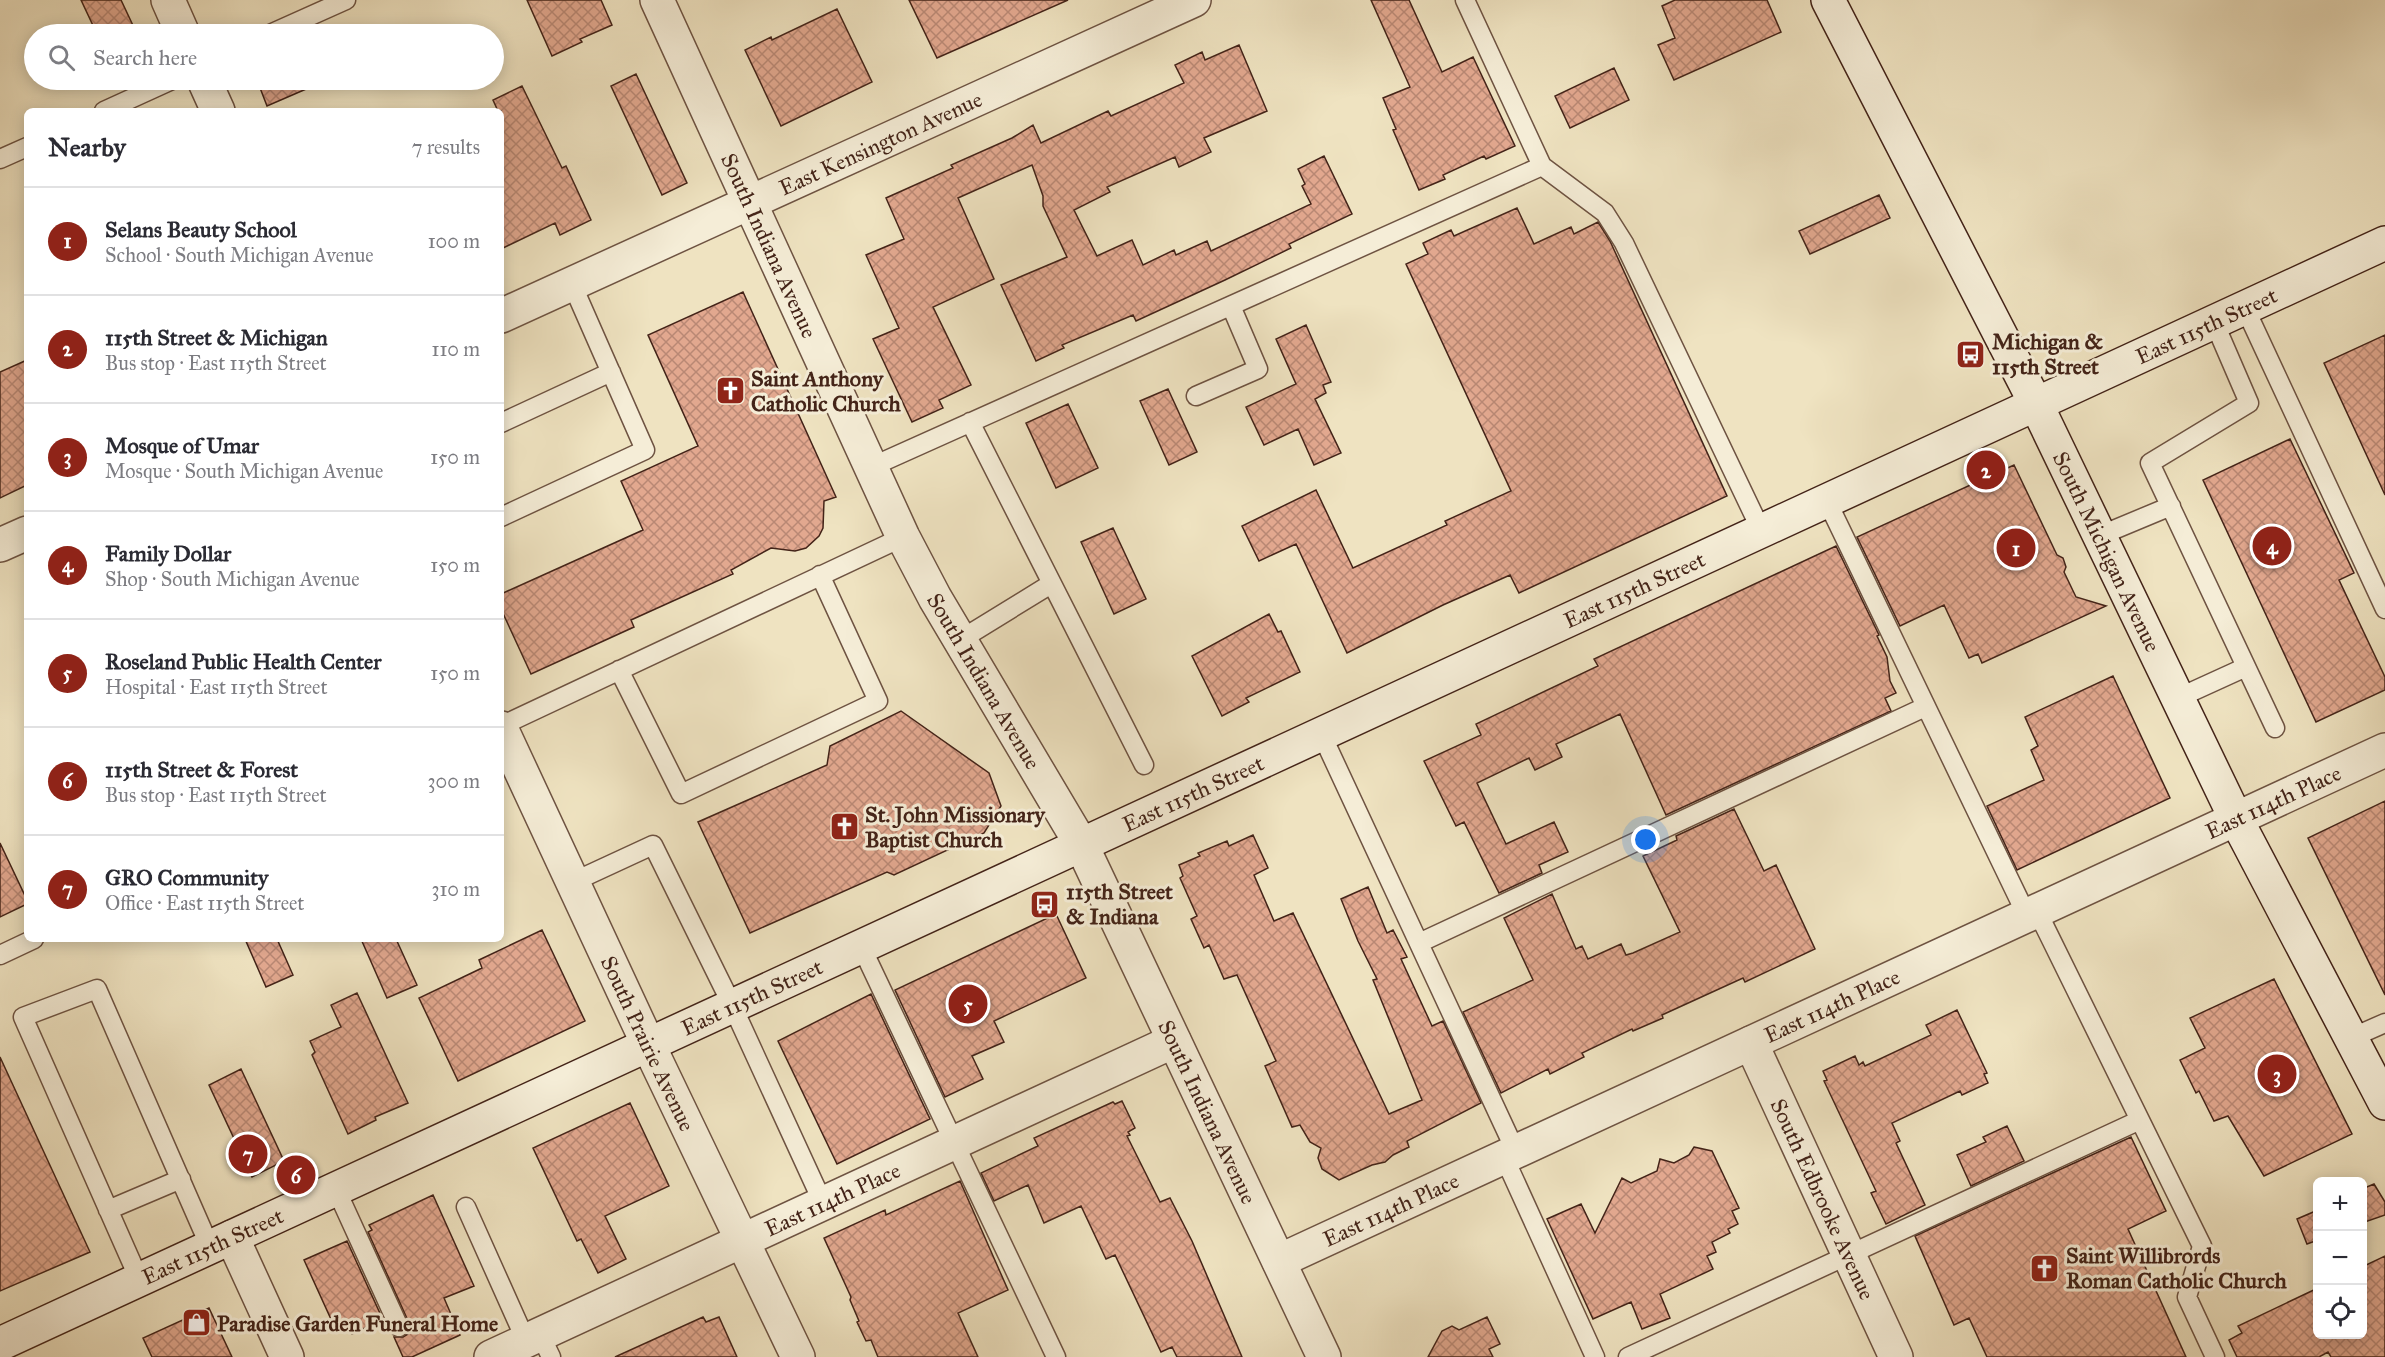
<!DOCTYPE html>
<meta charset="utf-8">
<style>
:root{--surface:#fff;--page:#f2f2f3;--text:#2b2b33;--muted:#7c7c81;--line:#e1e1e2;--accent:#8f2418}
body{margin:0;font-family:"IM FELL Great Primer",serif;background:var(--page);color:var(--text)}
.controls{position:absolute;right:18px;bottom:18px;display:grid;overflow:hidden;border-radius:9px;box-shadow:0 3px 15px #0003}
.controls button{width:54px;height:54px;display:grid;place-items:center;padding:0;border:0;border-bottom:2px solid var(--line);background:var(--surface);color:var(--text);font:30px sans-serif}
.you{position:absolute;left:1646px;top:840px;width:21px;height:21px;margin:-15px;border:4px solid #fff;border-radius:50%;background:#1a73e8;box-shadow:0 0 0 9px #1a73e833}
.badge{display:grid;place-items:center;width:39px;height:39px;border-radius:50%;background:var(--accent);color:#fff;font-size:20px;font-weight:700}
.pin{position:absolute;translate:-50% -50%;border:3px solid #fff;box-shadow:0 2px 6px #0006}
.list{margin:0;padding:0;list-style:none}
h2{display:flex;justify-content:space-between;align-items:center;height:78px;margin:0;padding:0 24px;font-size:26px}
h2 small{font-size:20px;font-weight:400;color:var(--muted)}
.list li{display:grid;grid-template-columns:39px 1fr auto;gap:18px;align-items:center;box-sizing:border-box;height:108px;padding:0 24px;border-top:2px solid var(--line)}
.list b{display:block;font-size:22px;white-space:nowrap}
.list p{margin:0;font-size:20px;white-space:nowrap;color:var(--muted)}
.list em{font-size:20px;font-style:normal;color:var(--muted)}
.icon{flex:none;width:33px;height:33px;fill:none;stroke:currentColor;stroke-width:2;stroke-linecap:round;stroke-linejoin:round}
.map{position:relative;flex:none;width:2385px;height:1357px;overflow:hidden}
.search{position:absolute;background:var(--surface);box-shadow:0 3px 15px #0003;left:24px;top:24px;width:480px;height:66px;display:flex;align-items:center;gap:15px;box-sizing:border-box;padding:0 21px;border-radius:33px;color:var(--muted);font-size:22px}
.panel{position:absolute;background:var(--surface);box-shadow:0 3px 15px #0003;left:24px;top:108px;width:480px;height:834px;border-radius:9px}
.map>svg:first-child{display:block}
.building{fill:url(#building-cross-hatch);stroke:#432318;stroke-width:1.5}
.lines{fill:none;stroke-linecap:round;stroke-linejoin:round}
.lane-casing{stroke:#6e5342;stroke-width:21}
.street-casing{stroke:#6e5342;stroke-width:36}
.secondary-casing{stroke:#432318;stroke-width:36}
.lane{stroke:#f5edd7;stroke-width:18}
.street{stroke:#f5edd7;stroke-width:33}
.secondary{stroke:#f5edd7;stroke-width:33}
.labels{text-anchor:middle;stroke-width:6;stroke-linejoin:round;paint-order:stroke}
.street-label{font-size:22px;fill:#432318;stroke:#f5edd7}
.poi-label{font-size:22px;font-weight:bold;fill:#432318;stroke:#f5edd7;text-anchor:start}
</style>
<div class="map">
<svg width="2385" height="1357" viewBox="0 0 2385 1357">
<defs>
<pattern id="building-cross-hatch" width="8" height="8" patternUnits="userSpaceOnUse" patternTransform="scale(1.5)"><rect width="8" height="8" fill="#e2a88f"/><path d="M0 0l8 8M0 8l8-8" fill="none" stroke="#b98874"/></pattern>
</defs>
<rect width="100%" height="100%" fill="#efe3c1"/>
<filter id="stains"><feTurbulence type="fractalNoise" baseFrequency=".00333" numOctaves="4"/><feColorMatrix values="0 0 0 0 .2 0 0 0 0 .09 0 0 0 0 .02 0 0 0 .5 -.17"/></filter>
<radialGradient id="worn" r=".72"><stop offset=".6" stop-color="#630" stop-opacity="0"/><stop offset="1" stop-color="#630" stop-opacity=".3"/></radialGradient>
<path class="building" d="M81 0H121L137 34H97Z
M527 0H601L612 25 580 39 582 42 552 56Z
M909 0H1068L937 58Z
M1371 0H1409L1442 72 1473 57 1515 146 1486 159 1484 156 1443 175 1445 179 1419 190 1393 130 1396 129 1383 98 1410 87Z
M1675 0H1767L1781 32 1674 80 1658 45 1675 38 1662 6Z
M837 9 872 82 781 126 745 50 771 37 772 40Z
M1239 45 1267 111 1204 138 1211 152 1179 167 1175 157 1107 187 1110 192 1074 210 1097 256 1132 240 1143 265 1174 250 1176 255 1207 241 1211 251 1311 204 1302 186 1305 184 1298 169 1324 156 1352 214 1289 244 1291 248 1225 280 1136 321 1133 315 1062 345 1064 348 1036 361 1001 285 1067 257 1043 206V196L1032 165 958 198 994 279 933 307 971 385 939 400 943 408 912 422 873 339 899 328 866 255 904 239 886 198 953 168 951 165 1012 138 1033 125 1041 143 1108 111 1111 116 1184 83 1175 65 1202 52 1205 60Z
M1614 68 1629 100 1570 128 1555 96Z
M636 74 687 183 662 195 611 86Z
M257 80H327L267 106Z
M522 86 562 168 566 166 591 220 560 235 555 223 501 249V111H498L493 100Z
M1879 195 1890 218 1810 254 1799 231Z
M1517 208 1534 244 1571 227 1574 234 1598 222 1610 241 1727 496 1519 593 1510 575 1443 605 1347 653 1296 544 1259 561 1242 526 1316 490 1353 568 1447 525 1445 521 1511 491 1406 264 1428 254 1423 243 1451 230 1454 236Z
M743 292 836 497 824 501 823 528 819 536 806 548 795 551 771 548 731 570 733 574 631 620 634 627 531 674 501 609V594L643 530 621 481 698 446 648 335Z
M1306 325 1331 382 1323 385 1326 393 1315 399 1341 453 1314 465 1298 429 1264 445 1246 407 1296 384 1276 339Z
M2385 335V495L2324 363Z
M27 360V485L0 498V372Z
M1168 389 1197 452 1169 465 1140 401Z
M1068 404 1098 468 1056 488 1026 423Z
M2290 439 2354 573 2339 580 2385 677V690L2316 722 2203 480Z
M2014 465 2057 555 2063 558 2066 567 2064 572 2076 597 2106 606 1982 663 1978 654 1969 658 1944 605 1900 626 1857 537Z
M1113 528 1146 599 1114 614 1081 542Z
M1836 546 1879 635 1877 636 1887 657 1890 681 1896 693 1885 698 1891 711 1666 815 1620 714 1556 744 1562 757 1535 770 1529 758 1477 783 1506 844 1554 822 1568 852 1539 865 1542 873 1499 893 1464 822 1456 826 1424 761 1481 735 1476 724 1598 666 1594 659Z
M1269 614 1278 632 1281 631 1300 672 1246 698 1249 702 1222 716 1192 656Z
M2113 676 2170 798 2017 870 1987 806 2044 780 2031 750 2038 746 2025 717Z
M901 711 989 773 1001 806 984 833 894 875 887 872 750 933 698 822 827 765 830 746Z
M2385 801V995L2308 838Z
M1734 809 1764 871 1776 865 1815 949 1745 982 1743 978 1662 1015 1663 1018 1633 1031 1632 1029 1582 1053 1584 1057 1550 1074 1548 1069 1501 1093 1463 1012 1533 980 1504 918 1552 894 1576 949 1582 946 1588 959 1621 944 1626 955 1633 953 1680 932 1643 856 1677 840 1676 836Z
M1253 835 1268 868 1254 875 1274 921 1293 913 1389 1114 1422 1100 1373 980 1377 979 1358 941 1341 899 1368 887 1387 933 1393 930 1407 957 1401 959 1432 1026 1443 1021 1481 1103 1407 1141 1409 1147 1393 1155 1385 1162 1372 1165 1339 1180 1322 1169 1318 1158 1321 1148 1310 1142 1300 1125 1292 1127 1265 1066 1276 1061 1237 975 1224 979 1209 945 1204 948 1191 919 1197 916 1180 878 1183 876 1179 865 1200 856 1198 853 1227 841 1229 846Z
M0 843 27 900V904L0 917Z
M1056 914 1086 978 994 1021 1004 1042 972 1056 983 1079 945 1097 895 990Z
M542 930 585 1021 458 1081 419 998 482 968 479 960Z
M245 939H277L293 975 266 987Z
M361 939H396L417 985 387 998Z
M2274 979 2352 1134 2264 1176 2228 1116 2214 1121 2199 1091 2196 1093 2180 1060 2205 1048 2190 1018Z
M357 993 408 1103 375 1117 376 1120 348 1134 312 1055 315 1052 310 1041 341 1027 331 1005Z
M871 994 930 1119 837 1164 778 1041Z
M1957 1010 1987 1073 1984 1074 1988 1083 1962 1095 1960 1091 1892 1123 1900 1141 1896 1143 1925 1205 1886 1224 1871 1193 1876 1191 1824 1081 1827 1080 1823 1071 1855 1056 1859 1065 1863 1062 1865 1066 1931 1035 1926 1025Z
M0 1057 90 1252 0 1291Z
M241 1069 284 1161 252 1177 209 1085Z
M1122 1101 1135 1128 1128 1132 1130 1135 1127 1136 1160 1202 1170 1198 1192 1241 1242 1357H1177L1172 1347 1161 1352 1115 1255 1106 1259 1081 1206 1044 1223 1028 1185 994 1201 981 1173 1038 1146 1034 1138 1113 1102 1115 1104Z
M630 1103 669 1186 605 1216 626 1259 598 1273 581 1239 577 1241 533 1148Z
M2007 1126 2024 1161 1971 1186 1957 1155 1986 1142 1983 1137Z
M2131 1137 2166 1211 2128 1229 2186 1357H1987L1969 1318 1954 1325 1915 1236Z
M1694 1147 1712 1151 1739 1208 1732 1211 1738 1224 1728 1229 1730 1233 1712 1242 1716 1252 1707 1256 1713 1269 1660 1294 1670 1318 1642 1329 1631 1302 1593 1319 1547 1219 1581 1204 1595 1233 1622 1178 1631 1183 1657 1171 1660 1159 1674 1163 1689 1155Z
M960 1181 1008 1290 958 1313 978 1357H878L871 1340 866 1341 857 1322 859 1321 850 1300 851 1297 824 1238 885 1210 886 1215Z
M2374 1184 2385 1202V1215L2362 1223V1189Z
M433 1195 474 1286 444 1298 460 1335 412 1357H403L394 1337H403L408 1334 409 1323 368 1232 372 1230 369 1225Z
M2318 1210V1240L2307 1244 2297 1219Z
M347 1241 383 1320 352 1334 347 1323 335 1328 304 1260Z
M2385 1256V1357H2331L2328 1352 2319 1357H2237L2229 1340 2242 1333 2238 1326 2318 1288V1335H2362V1267Z
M209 1308 232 1357H152L143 1338Z
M703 1317 706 1322 719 1317 737 1357H615Z
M1487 1317 1500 1344 1489 1349 1493 1357H1428L1442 1331 1452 1326 1459 1330Z"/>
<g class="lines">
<defs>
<path id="lane" d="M1465 0 1542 166 1605 213 1624 243 1761 530
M270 34 346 0
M104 111 172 80
M0 159 27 147
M2245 308 2385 609
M2214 322 2249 403 2150 463 2275 728
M1196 396 1258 369 1231 306
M970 422 1144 765
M501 423 611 372
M871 467 1542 166
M1827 501 2027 916
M501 517 645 450 572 284
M2099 536 2171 506
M960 640 1051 584
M619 670 681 794 878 701 820 575
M2178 698 2246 667
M501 726 903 537
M1321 733 1516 1152
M573 882 653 845 732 1005 823 1203
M2037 911 2202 1246 2187 1297 2215 1357
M1419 943 1925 707
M861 946 1056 1357
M0 955 34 939
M2351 1038 2385 1023
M1504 1157 1595 1357
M336 1189 399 1327
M466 1207 526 1341
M108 1210 181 1179
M139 1279 23 1017 97 989 210 1247
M540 1334 551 1357
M1628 1357 2140 1120"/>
<g id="street">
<path d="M168 0 183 34"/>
<path id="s1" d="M657 0 903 537 935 598 1081 844 1324 1357"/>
<path d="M204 80 218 111"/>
<path id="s2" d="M501 316 1194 0"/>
<path d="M0 545 27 533"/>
<path id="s3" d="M501 728 648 1044 798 1357"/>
<path id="s4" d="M1751 1043 1896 1357"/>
<path d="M232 1237 287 1357"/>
<path id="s5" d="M1279 1261 2385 750"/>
<path id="s6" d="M491 1357 1174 1041"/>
</g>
<g id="secondary">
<path id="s7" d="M1828 0 2036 404 2236 819 2385 1103"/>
<path id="s8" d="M0 1344 2385 243"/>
</g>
</defs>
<use href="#lane" class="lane-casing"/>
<use href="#street" class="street-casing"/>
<use href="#secondary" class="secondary-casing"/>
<use href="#lane" class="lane"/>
<use href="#street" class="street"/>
<use href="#secondary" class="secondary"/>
</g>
<defs>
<symbol id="bus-square" viewBox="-11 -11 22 22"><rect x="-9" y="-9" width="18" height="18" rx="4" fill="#8f2418" stroke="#f5edd7"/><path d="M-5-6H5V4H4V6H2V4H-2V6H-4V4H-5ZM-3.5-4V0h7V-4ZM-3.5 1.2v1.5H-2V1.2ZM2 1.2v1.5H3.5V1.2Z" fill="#fff"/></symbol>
<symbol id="church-square" viewBox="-11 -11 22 22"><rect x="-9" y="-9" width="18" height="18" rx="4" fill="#8f2418" stroke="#f5edd7"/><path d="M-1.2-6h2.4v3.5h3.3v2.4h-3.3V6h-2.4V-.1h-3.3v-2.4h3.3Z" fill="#fff"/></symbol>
<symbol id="shop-square" viewBox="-11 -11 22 22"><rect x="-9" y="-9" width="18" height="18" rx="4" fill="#8f2418" stroke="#f5edd7"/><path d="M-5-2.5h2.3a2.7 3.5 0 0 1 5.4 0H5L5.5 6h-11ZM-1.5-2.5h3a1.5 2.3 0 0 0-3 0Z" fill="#fff"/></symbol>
</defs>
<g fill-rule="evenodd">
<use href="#bus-square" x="1954" y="338" width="33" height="33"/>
<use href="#church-square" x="714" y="374" width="33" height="33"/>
<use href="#church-square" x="828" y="810" width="33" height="33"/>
<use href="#bus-square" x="1028" y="888" width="33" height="33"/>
<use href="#church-square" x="2028" y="1252" width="33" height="33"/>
<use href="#shop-square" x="180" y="1306" width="33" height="33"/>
</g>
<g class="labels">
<g class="street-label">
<text dy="8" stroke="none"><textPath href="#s2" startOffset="417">East Kensington Avenue</textPath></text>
<text dy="8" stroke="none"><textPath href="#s1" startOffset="270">South Indiana Avenue</textPath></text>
<text dy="8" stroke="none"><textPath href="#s8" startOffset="2430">East 115th Street</textPath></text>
<text dy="8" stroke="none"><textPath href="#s7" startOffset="618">South Michigan Avenue</textPath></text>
<text dy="8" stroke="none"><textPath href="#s8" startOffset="1800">East 115th Street</textPath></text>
<text dy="8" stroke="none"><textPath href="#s1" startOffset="756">South Indiana Avenue</textPath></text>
<text dy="8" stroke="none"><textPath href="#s8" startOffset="1314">East 115th Street</textPath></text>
<text dy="8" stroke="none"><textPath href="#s5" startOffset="1095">East 114th Place</textPath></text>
<text dy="8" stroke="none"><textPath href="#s8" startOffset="828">East 115th Street</textPath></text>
<text dy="8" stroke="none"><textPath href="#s5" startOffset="609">East 114th Place</textPath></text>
<text dy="8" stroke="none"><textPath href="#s3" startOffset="348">South Prairie Avenue</textPath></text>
<text dy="8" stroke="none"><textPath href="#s1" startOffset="1242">South Indiana Avenue</textPath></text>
<text dy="8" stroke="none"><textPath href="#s6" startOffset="376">East 114th Place</textPath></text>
<text dy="8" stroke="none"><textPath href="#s4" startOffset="172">South Edbrooke Avenue</textPath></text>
<text dy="8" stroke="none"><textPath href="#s5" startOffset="123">East 114th Place</textPath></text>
<text dy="8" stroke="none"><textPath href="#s8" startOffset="234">East 115th Street</textPath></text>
</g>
<g class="poi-label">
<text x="1992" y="349">Michigan &amp;<tspan x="1992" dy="25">115th Street</tspan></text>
<text x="751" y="386">Saint Anthony<tspan x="751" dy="25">Catholic Church</tspan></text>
<text x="865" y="822">St. John Missionary<tspan x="865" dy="25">Baptist Church</tspan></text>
<text x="1066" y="899">115th Street<tspan x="1066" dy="25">&amp; Indiana</tspan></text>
<text x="2066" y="1263">Saint Willibrords<tspan x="2066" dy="25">Roman Catholic Church</tspan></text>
<text x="217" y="1331">Paradise Garden Funeral Home</text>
</g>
</g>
<rect width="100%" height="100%" filter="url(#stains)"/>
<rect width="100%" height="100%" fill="url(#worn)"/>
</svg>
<div class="controls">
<button>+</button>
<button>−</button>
<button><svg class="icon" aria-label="locate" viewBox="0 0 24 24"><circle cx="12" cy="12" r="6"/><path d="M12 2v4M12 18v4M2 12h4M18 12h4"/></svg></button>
</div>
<div class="you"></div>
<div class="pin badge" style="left:2016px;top:548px">1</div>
<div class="pin badge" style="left:1986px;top:470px">2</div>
<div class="pin badge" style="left:2277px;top:1074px">3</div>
<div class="pin badge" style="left:2272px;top:546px">4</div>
<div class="pin badge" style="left:968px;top:1004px">5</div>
<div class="pin badge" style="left:296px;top:1175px">6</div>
<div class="pin badge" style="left:248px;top:1154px">7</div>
<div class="search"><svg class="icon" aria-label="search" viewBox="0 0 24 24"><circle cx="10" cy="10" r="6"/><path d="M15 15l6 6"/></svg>Search here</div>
<section class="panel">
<h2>Nearby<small>7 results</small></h2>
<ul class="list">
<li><span class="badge">1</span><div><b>Selans Beauty School</b><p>School · South Michigan Avenue</p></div><em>100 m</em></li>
<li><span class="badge">2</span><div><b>115th Street &amp; Michigan</b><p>Bus stop · East 115th Street</p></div><em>110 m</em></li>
<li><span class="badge">3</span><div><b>Mosque of Umar</b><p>Mosque · South Michigan Avenue</p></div><em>150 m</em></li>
<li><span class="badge">4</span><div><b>Family Dollar</b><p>Shop · South Michigan Avenue</p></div><em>150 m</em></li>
<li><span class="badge">5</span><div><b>Roseland Public Health Center</b><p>Hospital · East 115th Street</p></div><em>150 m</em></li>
<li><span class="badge">6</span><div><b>115th Street &amp; Forest</b><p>Bus stop · East 115th Street</p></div><em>300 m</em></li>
<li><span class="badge">7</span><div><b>GRO Community</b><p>Office · East 115th Street</p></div><em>310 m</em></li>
</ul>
</section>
</div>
